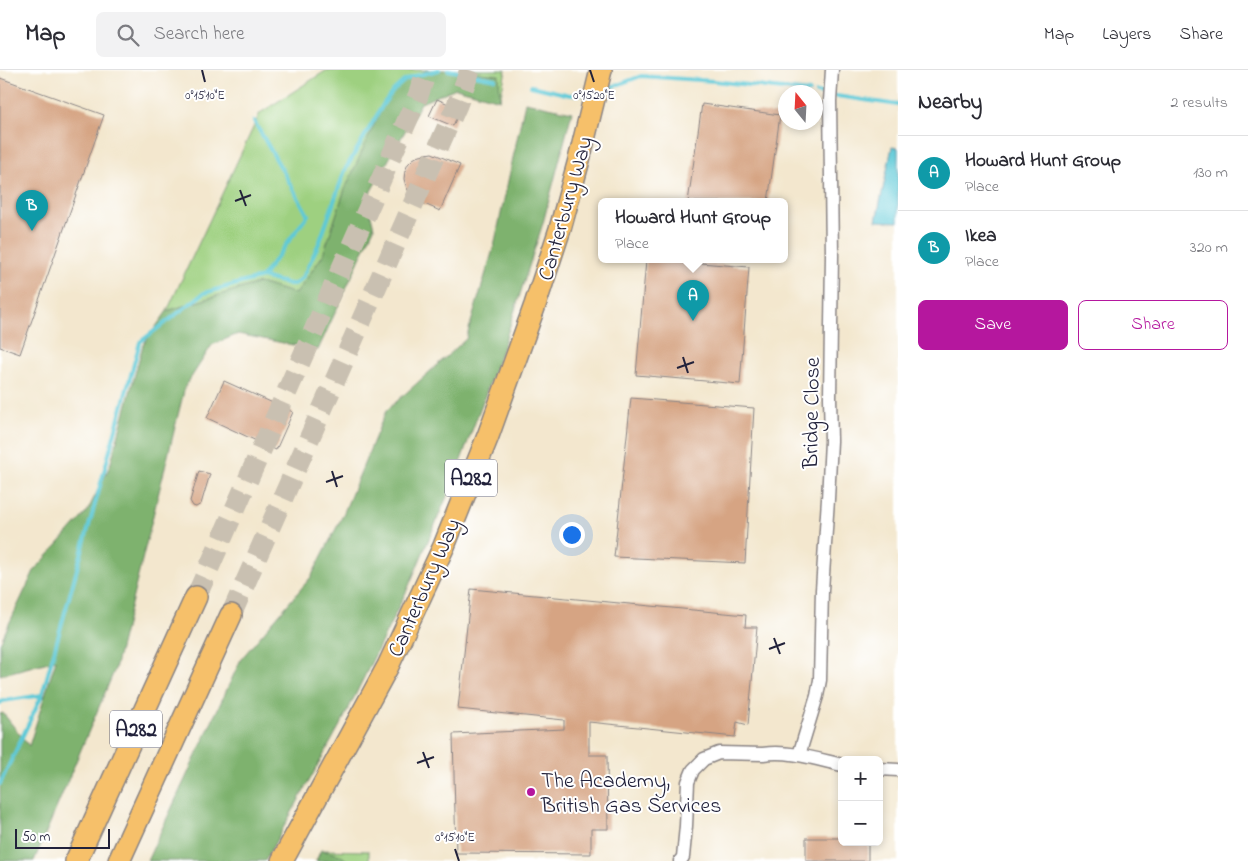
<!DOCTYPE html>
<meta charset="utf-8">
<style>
:root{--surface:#fff;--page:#f2f2f3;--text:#2b2b33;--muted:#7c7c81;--line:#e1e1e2;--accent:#b5179e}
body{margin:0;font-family:"Indie Flower",sans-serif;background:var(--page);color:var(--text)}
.controls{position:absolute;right:15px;bottom:15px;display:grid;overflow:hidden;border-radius:8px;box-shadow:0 2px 8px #0003}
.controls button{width:45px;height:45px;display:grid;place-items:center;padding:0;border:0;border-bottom:1px solid var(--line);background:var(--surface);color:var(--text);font:25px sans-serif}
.compass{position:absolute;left:778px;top:15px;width:45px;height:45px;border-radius:50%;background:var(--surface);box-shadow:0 2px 8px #0003;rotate:342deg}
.scale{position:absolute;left:15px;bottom:12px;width:95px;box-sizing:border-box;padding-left:5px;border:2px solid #22223b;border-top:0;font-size:14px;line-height:18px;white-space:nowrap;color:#22223b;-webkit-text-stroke:4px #fff;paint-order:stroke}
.you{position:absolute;left:571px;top:464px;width:18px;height:18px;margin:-12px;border:4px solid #fff;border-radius:50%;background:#1a73e8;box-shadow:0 0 0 8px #1a73e833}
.badge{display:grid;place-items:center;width:32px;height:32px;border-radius:50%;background:var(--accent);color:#fff;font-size:16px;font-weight:700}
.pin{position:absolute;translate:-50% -41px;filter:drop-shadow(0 1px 2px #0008)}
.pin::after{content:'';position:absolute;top:26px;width:18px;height:15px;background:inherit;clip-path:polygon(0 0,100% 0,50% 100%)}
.popup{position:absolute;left:598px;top:128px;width:190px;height:65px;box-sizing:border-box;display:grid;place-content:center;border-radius:8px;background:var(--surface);filter:drop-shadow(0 1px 4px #0005);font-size:16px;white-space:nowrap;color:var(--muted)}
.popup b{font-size:19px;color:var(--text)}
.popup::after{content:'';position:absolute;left:50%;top:100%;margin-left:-10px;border:10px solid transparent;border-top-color:var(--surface)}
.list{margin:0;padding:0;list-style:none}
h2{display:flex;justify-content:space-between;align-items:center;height:65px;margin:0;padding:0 20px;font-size:21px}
h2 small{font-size:16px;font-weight:400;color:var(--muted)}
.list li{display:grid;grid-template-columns:32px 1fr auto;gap:15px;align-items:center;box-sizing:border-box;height:75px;padding:0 20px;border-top:1px solid var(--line)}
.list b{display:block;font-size:19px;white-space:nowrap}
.list p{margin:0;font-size:16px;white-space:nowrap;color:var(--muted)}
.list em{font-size:16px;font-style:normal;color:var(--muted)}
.actions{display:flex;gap:10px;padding:15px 20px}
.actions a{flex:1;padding:11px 0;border:1px solid var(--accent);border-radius:8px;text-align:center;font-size:18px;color:var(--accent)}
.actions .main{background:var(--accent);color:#fff}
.icon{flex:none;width:28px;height:28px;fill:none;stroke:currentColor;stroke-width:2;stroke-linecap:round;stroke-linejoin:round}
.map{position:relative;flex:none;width:898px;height:791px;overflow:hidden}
header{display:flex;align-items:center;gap:30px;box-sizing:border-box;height:70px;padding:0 25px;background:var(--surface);border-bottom:1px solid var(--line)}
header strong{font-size:24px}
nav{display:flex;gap:28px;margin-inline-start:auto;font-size:18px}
.search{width:350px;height:45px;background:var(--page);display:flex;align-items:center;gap:12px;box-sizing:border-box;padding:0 18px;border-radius:8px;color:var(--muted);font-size:19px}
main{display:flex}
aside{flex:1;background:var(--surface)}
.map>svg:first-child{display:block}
.green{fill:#9ed080;stroke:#60795e}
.forest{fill:#7eb26e;stroke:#506a54}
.water{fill:#5dc9d7;stroke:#407689}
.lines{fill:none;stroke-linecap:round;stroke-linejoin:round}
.stream{stroke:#5dc9d7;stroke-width:4}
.building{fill:#d6a483}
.highway-tunnel{stroke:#c9c0b1;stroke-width:21;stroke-dasharray:21 11;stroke-linecap:butt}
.street-casing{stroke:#8a8484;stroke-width:15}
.highway-casing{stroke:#8a8484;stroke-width:24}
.street{stroke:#fff;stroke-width:12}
.highway{stroke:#f6c06b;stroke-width:21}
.ticks{fill:none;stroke:#22223b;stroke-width:2}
.poi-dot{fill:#b5179e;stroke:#fff;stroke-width:2}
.labels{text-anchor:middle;stroke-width:4;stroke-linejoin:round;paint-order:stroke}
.shield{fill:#fff;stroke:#646476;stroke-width:1}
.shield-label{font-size:21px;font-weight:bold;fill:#22223b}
.street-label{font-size:22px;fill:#22223b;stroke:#fff}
.poi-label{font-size:22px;fill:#22223b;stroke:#fff;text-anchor:start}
.ticks-label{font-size:12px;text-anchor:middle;fill:#22223b;stroke:#fff;stroke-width:4;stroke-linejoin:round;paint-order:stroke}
</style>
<header>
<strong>Map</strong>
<div class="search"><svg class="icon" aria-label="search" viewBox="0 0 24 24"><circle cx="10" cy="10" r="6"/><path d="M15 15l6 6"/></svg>Search here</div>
<nav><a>Map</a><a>Layers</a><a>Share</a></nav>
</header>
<main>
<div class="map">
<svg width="898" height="791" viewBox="0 0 898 791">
<rect width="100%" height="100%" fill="#fff"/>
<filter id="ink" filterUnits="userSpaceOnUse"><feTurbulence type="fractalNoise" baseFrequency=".02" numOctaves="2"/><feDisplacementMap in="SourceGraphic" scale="10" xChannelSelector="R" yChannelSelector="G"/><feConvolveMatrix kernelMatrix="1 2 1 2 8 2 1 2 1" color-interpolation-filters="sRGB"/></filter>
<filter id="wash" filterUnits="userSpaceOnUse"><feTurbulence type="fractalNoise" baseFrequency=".0096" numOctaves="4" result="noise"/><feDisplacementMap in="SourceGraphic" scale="20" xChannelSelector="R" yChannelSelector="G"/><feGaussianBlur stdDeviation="1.12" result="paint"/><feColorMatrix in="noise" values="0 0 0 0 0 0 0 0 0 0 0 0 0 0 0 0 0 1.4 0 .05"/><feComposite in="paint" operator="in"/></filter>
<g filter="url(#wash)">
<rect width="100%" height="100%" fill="#f3e7ce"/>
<path class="green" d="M327 0H428L345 119 323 185 296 224 259 213 167 241 260 43Z
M449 0H506L500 30 498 5Z
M321 780 369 781V791H316Z"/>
<path class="forest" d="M428 0H449L499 5 500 30 456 18 421 33 367 128 374 158 318 280 238 264 212 275 185 317 115 599 34 791H0V644L3 643 29 676 56 590 0 605V573L34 501 87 442 110 396 143 275 167 241 259 213 296 224 323 185 345 119 384 33 394 20 404 11Z
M525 32 572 42 543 153 502 280 451 417 408 518 344 648 265 791H147L241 589 311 507 342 447 386 341 466 269 494 176Z
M321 780 340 785 348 791H316Z"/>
<path class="water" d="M892 77 898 78V152L876 151Z"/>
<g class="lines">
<path class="stream" d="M448 0 495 9
M531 16 570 25 588 23
M604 20 641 6 714 11 810 22
M816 23 898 35
M254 51 308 145 262 207
M0 633 3 631 42 625
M0 714 42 625 140 272 204 223 262 207 289 214H295L300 210 304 205 320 171 345 100 384 33 394 20 404 11 415 6 439 0"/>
</g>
<g id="blocks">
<path class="building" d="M0 8 104 45 20 284 0 277Z
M437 29 460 39 453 56 429 46Z
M702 34 780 45 768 132H688Z
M432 83 460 95 440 141 409 127 410 124 406 116 404 109 405 101 408 94 413 89 420 85Z
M646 190H663L749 197 740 314 636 305Z
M224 311 293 342 276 380 207 348Z
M631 328 754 338 745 493 614 487Z
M199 401 210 404 201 434 196 437 193 436 190 431Z
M471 519 746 545 745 557H757L748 655 737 652 735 667 589 652V685H607L608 759H591V784L456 783 453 664 564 659V650L458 639Z
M806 768H842V772H868V791H806Z"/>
</g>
</g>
<g filter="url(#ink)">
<use href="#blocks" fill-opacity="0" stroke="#8a8484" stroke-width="1"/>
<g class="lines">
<path class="highway-tunnel" d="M196 527 418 26 427 0
M231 545 457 35 470 0"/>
<defs>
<path id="street" d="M799 685 817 626 820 610 822 520 828 429 831 371 830 327 832 185 830 31 832 0
M879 699 898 700
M680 791 683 787 686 756 688 712 693 700 704 689 719 683 763 684C789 680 816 689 842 695"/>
<path id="highway" d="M76 791 196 527
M119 791 231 545
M282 791 388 596 444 476 488 366 535 235 560 159 579 90 601 0"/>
</defs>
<use href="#street" class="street-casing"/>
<use href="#highway" class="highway-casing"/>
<use href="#street" class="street"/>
<use href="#highway" class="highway"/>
</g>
</g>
<path class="ticks" d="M202 0 205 12M590 0 594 12M240 120 246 136M235 131 251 125M683 287 688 303M677 298 694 292M332 401 337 417M326 412 343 406M774 568 780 584M769 579 785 573M423 682 429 698M417 693 434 687M455 779 459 791"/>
<circle class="poi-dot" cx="531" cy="722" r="5"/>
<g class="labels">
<g class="shield">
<rect x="445" y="389.5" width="52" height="37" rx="4"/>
<rect x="110" y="640.5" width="52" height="37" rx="4"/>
</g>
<g class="shield-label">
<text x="471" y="415">A282</text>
<text x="136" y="666">A282</text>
</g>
<g class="street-label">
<text transform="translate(564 138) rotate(-74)" y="8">Canterbury Way</text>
<text transform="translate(810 343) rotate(-89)" y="8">Bridge Close</text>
<text transform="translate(423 517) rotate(-66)" y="8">Canterbury Way</text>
</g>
<g class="poi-label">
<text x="541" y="717">The Academy,<tspan x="541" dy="25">British Gas Services</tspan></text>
</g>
</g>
<g class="ticks-label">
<text x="205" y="29">0°15'10"E</text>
<text x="594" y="29">0°15'20"E</text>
<text x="455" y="771">0°15'10"E</text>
</g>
</svg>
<div class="controls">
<button>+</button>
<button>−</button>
</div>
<svg class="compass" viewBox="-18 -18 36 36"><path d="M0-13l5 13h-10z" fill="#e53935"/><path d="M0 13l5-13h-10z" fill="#7c7c81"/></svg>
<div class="scale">50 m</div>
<div class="you"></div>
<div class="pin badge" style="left:693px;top:251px;background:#0f9aa8">A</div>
<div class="popup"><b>Howard Hunt Group</b>Place</div>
<div class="pin badge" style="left:32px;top:161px;background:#0f9aa8">B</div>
</div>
<aside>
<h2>Nearby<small>2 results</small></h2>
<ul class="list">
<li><span class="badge" style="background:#0f9aa8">A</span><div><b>Howard Hunt Group</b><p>Place</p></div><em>130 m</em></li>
<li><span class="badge" style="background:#0f9aa8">B</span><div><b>Ikea</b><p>Place</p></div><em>320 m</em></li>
</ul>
<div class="actions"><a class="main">Save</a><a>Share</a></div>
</aside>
</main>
